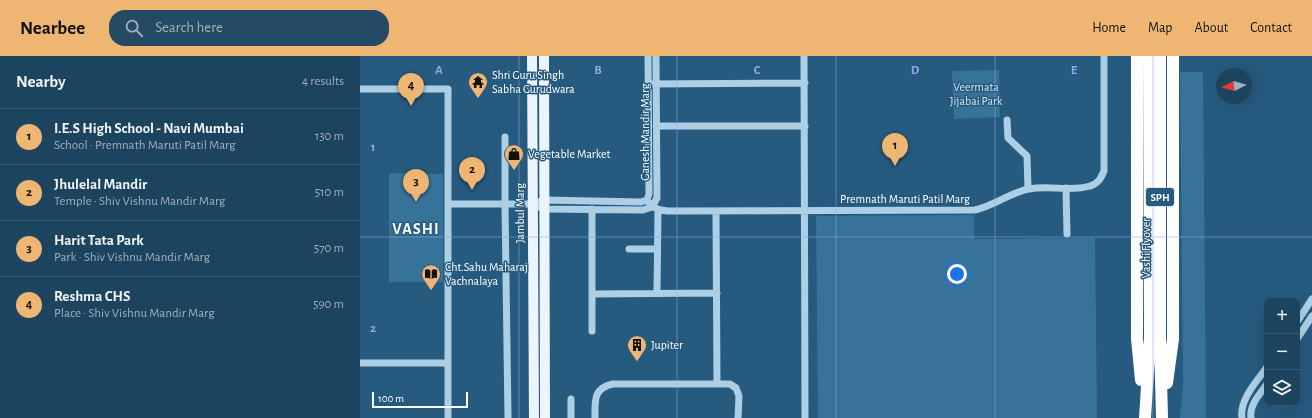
<!DOCTYPE html>
<meta charset="utf-8">
<style>
:root{--surface:#1c445e;--page:#254b64;--text:#f1f3f6;--muted:#a0b0bc;--line:#3a5c73;--accent:#eeb672}
body{margin:0;font-family:"Alegreya Sans",sans-serif;background:var(--page);color:var(--text)}
.controls{position:absolute;right:12px;bottom:12px;display:grid;overflow:hidden;border-radius:8px;box-shadow:0 4px 16px #0002}
.controls button{width:36px;height:36px;display:grid;place-items:center;padding:0;border:0;border-bottom:1px solid var(--line);background:var(--surface);color:var(--text);font:20px sans-serif}
.compass{position:absolute;left:856px;top:12px;width:36px;height:36px;border-radius:50%;background:var(--surface);box-shadow:0 4px 16px #0002;rotate:265deg}
.scale{position:absolute;left:12px;bottom:10px;width:96px;box-sizing:border-box;padding-left:4px;border:2px solid #fff;border-top:0;font-size:11px;line-height:14px;white-space:nowrap;color:#fff;-webkit-text-stroke:3px #265a7e;paint-order:stroke}
.you{position:absolute;left:597px;top:218px;width:14px;height:14px;margin:-10px;border:3px solid #fff;border-radius:50%;background:#1a73e8;box-shadow:0 0 0 6px #1a73e833}
.badge{display:grid;place-items:center;width:26px;height:26px;border-radius:50%;background:var(--accent);color:#111;font-size:13px;font-weight:700}
.pin{position:absolute;translate:-50% -33px;filter:drop-shadow(0 1px 2px #0008)}
.pin::after{content:'';position:absolute;top:21px;width:14px;height:12px;background:inherit;clip-path:polygon(0 0,100% 0,50% 100%)}
.list{margin:0;padding:0;list-style:none}
h2{display:flex;justify-content:space-between;align-items:center;height:52px;margin:0;padding:0 16px;font-size:17px}
h2 small{font-size:13px;font-weight:400;color:var(--muted)}
.list li{display:grid;grid-template-columns:26px 1fr auto;gap:12px;align-items:center;box-sizing:border-box;height:56px;padding:0 16px;border-top:1px solid var(--line)}
.list b{display:block;font-size:15px;white-space:nowrap}
.list p{margin:0;font-size:13px;white-space:nowrap;color:var(--muted)}
.list em{font-size:13px;font-style:normal;color:var(--muted)}
.icon{flex:none;width:22px;height:22px;fill:none;stroke:currentColor;stroke-width:2;stroke-linecap:round;stroke-linejoin:round}
.map{position:relative;flex:none;width:952px;height:362px;overflow:hidden}
header{display:flex;align-items:center;gap:24px;box-sizing:border-box;height:56px;padding:0 20px;background:var(--accent);color:#111}
header strong{font-size:19px}
nav{display:flex;gap:22px;margin-inline-start:auto;font-size:14px}
.search{width:280px;height:36px;background:var(--page);display:flex;align-items:center;gap:10px;box-sizing:border-box;padding:0 14px;border-radius:16px;color:var(--muted);font-size:15px}
main{display:flex}
aside{flex:1;background:var(--surface)}
.map>svg:first-child{display:block}
.green{fill:#377399}
.lines{fill:none;stroke-linecap:round;stroke-linejoin:round}
.minor{stroke:#accfe5;stroke-width:7}
.major{stroke:#ecf5fd;stroke-width:10}
.highway{stroke:#fff;stroke-width:12}
.grid{fill:none;stroke:#8ea6ec;stroke-width:1;stroke-opacity:0.55}
.labels{text-anchor:middle;stroke-width:3;stroke-linejoin:round;paint-order:stroke}
.shield{fill:#265a7e;stroke:#beced8;stroke-width:1}
.shield-label{font-size:11px;font-weight:bold;fill:#fff}
.poi-label{font-size:12px;fill:#fff;stroke:#265a7e;text-anchor:start}
.park-label{font-size:12px;fill:#cfe6f4;stroke:#265a7e}
.street-label{font-size:12px;fill:#fff;stroke:#265a7e}
.district-label{font-size:16px;font-weight:bold;letter-spacing:1px;fill:#fff;stroke:#265a7e}
.grid-label{font-size:13px;text-anchor:middle;font-weight:bold;fill:#8ea6ec;stroke:#265a7e;stroke-width:3;stroke-linejoin:round;paint-order:stroke}
</style>
<header>
<strong>Nearbee</strong>
<div class="search"><svg class="icon" aria-label="search" viewBox="0 0 24 24"><circle cx="10" cy="10" r="6"/><path d="M15 15l6 6"/></svg>Search here</div>
<nav><a>Home</a><a>Map</a><a>About</a><a>Contact</a></nav>
</header>
<main>
<aside>
<h2>Nearby<small>4 results</small></h2>
<ul class="list">
<li><span class="badge">1</span><div><b>I.E.S High School - Navi Mumbai</b><p>School · Premnath Maruti Patil Marg</p></div><em>130 m</em></li>
<li><span class="badge">2</span><div><b>Jhulelal Mandir</b><p>Temple · Shiv Vishnu Mandir Marg</p></div><em>510 m</em></li>
<li><span class="badge">3</span><div><b>Harit Tata Park</b><p>Park · Shiv Vishnu Mandir Marg</p></div><em>570 m</em></li>
<li><span class="badge">4</span><div><b>Reshma CHS</b><p>Place · Shiv Vishnu Mandir Marg</p></div><em>590 m</em></li>
</ul>
</aside>
<div class="map">
<svg width="952" height="362" viewBox="0 0 952 362">
<rect width="100%" height="100%" fill="#265a7e"/>
<path class="green" d="M639 14 640 61 594 63 592 15Z
M820 16H843L846 362H820L823 329Z
M29 117 83 118V226H29Z
M614 159V183L735 182 737 362H458L456 160Z"/>
<g class="lines">
<path class="minor" d="M444 0 445 362
M288 28 445 27
M0 33H88V362
M647 64 648 82 667 100 668 133
M296 70H445
M145 81V148L148 362
M706 132 707 178
M287 144C293 152 297 154 308 155L615 154C634 150 651 136 669 133 689 129 711 136 730 130 738 128 741 122 744 115V0
M287 144 289 138 288 0
M88 148H173L184 144 281 146 287 144
M292 151 297 142 296 0
M181 152 184 153 283 154 292 151
M356 155 357 328
M269 193H297
M297 237 298 154
M232 238 357 237
M937 266 952 243
M232 275V153
M937 283 952 260
M0 307H88
M211 362V343
M235 362C235 345 233 332 253 328H370L376 332 379 340 378 362
M882 362C879 344 897 325 907 311
M891 362C889 349 900 338 907 328"/>
<path class="major" d="M172 0 174 362
M184 0 185 362"/>
<path class="highway" d="M777 0V283L781 324
M800 0V283L802 362
M807 327 813 283V0
M785 362 790 283 789 0"/>
</g>
<path class="grid" d="M159 0V362M317 0V362M476 0V362M635 0V362M793 0V362M0 181H952"/>
<defs>
<symbol id="temple-pin" viewBox="-11 -11 22 30"><path d="M0 17L-7.5 6A9.5 9.5 0 1 1 7.5 6Z" fill="#eeb672" stroke="#265a7e"/><path d="M0-6L5-2H3V0L6.5 2.5H4V6H1.5V3h-3V6H-4V2.5H-6.5L-3 0V-2H-5Z" fill="#111"/></symbol>
<symbol id="shop-pin" viewBox="-11 -11 22 30"><path d="M0 17L-7.5 6A9.5 9.5 0 1 1 7.5 6Z" fill="#eeb672" stroke="#265a7e"/><path d="M-5-2.5h2.3a2.7 3.5 0 0 1 5.4 0H5L5.5 6h-11ZM-1.5-2.5h3a1.5 2.3 0 0 0-3 0Z" fill="#111"/></symbol>
<symbol id="library-pin" viewBox="-11 -11 22 30"><path d="M0 17L-7.5 6A9.5 9.5 0 1 1 7.5 6Z" fill="#eeb672" stroke="#265a7e"/><path d="M-6-4Q-3-5.5-.7-3.5V5Q-3 3-6 4ZM6-4Q3-5.5 .7-3.5V5Q3 3 6 4Z" fill="#111"/></symbol>
<symbol id="building-pin" viewBox="-11 -11 22 30"><path d="M0 17L-7.5 6A9.5 9.5 0 1 1 7.5 6Z" fill="#eeb672" stroke="#265a7e"/><path d="M-4-6H4V6H1V3H-1V6H-4ZM-2.5-4.3h1.7v1.8h-1.7ZM.8-4.3h1.7v1.8H.8ZM-2.5-1h1.7V.8h-1.7ZM.8-1h1.7V.8H.8Z" fill="#111"/></symbol>
</defs>
<g fill-rule="evenodd">
<use href="#temple-pin" x="107" y="15" width="22" height="30"/>
<use href="#shop-pin" x="143" y="87" width="22" height="30"/>
<use href="#library-pin" x="60" y="207" width="22" height="30"/>
<use href="#building-pin" x="266" y="278" width="22" height="30"/>
</g>
<g class="labels">
<rect class="shield" x="786" y="132" width="28" height="18" rx="3"/>
<g class="shield-label">
<text x="800" y="145">SPH</text>
</g>
<g class="poi-label">
<text x="132" y="23">Shri Guru Singh<tspan x="132" dy="14">Sabha Gurudwara</tspan></text>
<text x="168" y="102">Vegetable Market</text>
<text x="85" y="215">Cht.Sahu Maharaj<tspan x="85" dy="14">Vachnalaya</tspan></text>
<text x="291" y="293">Jupiter</text>
</g>
<g class="park-label">
<text x="616" y="35">Veermata<tspan x="616" dy="14">Jijabai Park</tspan></text>
</g>
<g class="street-label">
<text transform="translate(285 76) rotate(-90)" y="4">Ganesh Mandir Marg</text>
<text x="545" y="147">Premnath Maruti Patil Marg</text>
<text transform="translate(160 157) rotate(-90)" y="4">Jambul Marg</text>
<text transform="translate(786 192) rotate(-90)" y="4">Vashi Flyover</text>
</g>
<g class="district-label">
<text x="56" y="178">VASHI</text>
</g>
</g>
<g class="grid-label">
<text x="79" y="18">A</text>
<text x="238" y="18">B</text>
<text x="397" y="18">C</text>
<text x="555" y="18">D</text>
<text x="714" y="18">E</text>
<text x="13" y="95">1</text>
<text x="13" y="276">2</text>
</g>
</svg>
<div class="controls">
<button>+</button>
<button>−</button>
<button><svg class="icon" aria-label="layers" viewBox="0 0 24 24"><path d="M12 4l9 5-9 5-9-5zM3 14l9 5 9-5"/></svg></button>
</div>
<svg class="compass" viewBox="-18 -18 36 36"><path d="M0-13l5 13h-10z" fill="#e53935"/><path d="M0 13l5-13h-10z" fill="#a0b0bc"/></svg>
<div class="scale">100 m</div>
<div class="you"></div>
<div class="pin badge" style="left:535px;top:110px">1</div>
<div class="pin badge" style="left:112px;top:134px">2</div>
<div class="pin badge" style="left:56px;top:146px">3</div>
<div class="pin badge" style="left:51px;top:50px">4</div>
</div>
</main>
